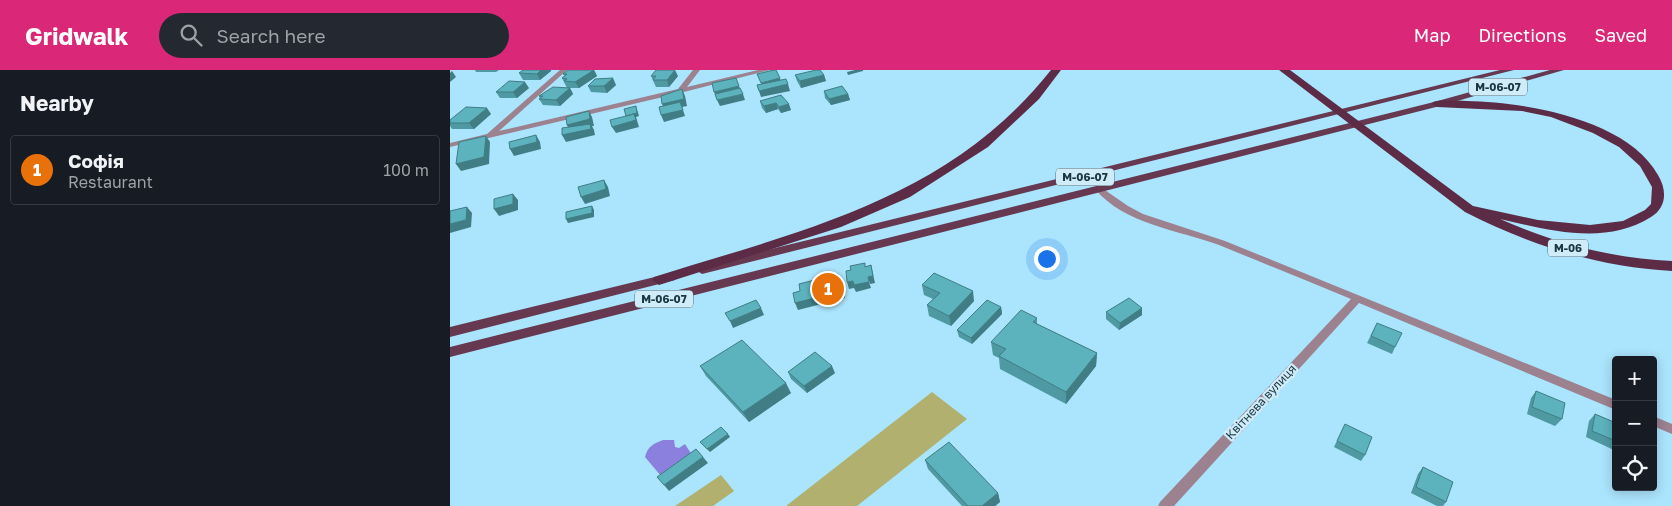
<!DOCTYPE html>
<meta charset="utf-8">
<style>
:root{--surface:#171b24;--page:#242831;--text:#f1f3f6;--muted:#9ea1a6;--line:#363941;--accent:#db2777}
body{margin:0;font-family:"Golos Text",sans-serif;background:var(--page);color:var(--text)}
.controls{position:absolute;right:15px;bottom:15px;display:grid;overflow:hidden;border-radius:5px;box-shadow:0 2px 12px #0003}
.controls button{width:45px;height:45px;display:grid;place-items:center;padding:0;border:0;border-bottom:1px solid var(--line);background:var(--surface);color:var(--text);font:25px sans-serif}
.you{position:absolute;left:596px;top:188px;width:18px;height:18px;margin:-12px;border:4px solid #fff;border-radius:50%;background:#1a73e8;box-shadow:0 0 0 8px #1a73e833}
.badge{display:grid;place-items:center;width:32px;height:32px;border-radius:50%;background:var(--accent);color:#fff;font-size:16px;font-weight:700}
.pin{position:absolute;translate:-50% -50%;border:2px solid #fff;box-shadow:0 1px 5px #0006}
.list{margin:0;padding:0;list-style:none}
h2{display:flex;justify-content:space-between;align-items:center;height:65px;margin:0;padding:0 20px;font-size:21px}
h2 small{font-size:16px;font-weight:400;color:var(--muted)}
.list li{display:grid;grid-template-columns:32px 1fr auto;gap:15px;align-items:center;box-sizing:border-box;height:70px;margin:0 10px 10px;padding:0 10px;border:1px solid var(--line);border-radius:5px}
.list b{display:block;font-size:19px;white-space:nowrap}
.list p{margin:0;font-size:16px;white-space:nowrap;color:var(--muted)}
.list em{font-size:16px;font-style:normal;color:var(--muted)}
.icon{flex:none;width:28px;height:28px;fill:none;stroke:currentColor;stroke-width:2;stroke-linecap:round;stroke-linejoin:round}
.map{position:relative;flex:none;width:1222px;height:436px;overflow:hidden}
header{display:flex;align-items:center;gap:30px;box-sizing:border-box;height:70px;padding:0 25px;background:var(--accent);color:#fff}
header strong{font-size:24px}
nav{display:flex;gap:28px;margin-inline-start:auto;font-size:18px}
.search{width:350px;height:45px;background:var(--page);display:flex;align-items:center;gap:12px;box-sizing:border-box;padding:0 18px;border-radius:28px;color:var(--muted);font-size:19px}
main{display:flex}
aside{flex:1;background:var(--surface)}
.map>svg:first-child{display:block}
.green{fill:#b1b06e}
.water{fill:#8b80de}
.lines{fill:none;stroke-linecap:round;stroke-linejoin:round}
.minor{fill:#9c818f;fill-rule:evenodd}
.primary{fill:#663951;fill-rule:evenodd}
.trunk{fill:#5c2c46;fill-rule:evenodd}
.wall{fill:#4f99a3}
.shaded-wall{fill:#407d84}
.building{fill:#5cb2bd;stroke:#407d84}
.labels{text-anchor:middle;stroke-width:4.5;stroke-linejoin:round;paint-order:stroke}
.shield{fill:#d1ecf9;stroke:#516e7a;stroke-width:1}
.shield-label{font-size:11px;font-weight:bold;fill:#1a3844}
.street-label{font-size:12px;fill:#1a3844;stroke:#d1ecf9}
</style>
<header>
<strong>Gridwalk</strong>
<div class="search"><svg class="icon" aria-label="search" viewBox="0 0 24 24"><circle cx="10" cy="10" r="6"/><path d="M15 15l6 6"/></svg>Search here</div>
<nav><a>Map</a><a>Directions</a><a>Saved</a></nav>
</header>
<main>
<aside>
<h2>Nearby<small></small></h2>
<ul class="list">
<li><span class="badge" style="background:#e8710a">1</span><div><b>Софія</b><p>Restaurant</p></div><em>100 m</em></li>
</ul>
</aside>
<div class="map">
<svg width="1222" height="436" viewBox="0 0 1222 436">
<rect width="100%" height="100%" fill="#abe4fd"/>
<path class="green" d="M482 322 517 349 407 436H336Z
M271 405 284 421 263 436H225Z"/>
<path class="water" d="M213 370H224L225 377 229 378 235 374 242 385 211 406 195 387C198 376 203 374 213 370Z"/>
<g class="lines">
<path class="minor" d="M110 0H117L49 61 228 19 243 0H250L237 17 308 0H320L230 23 0 77V73L37 64Z
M649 116 678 136 693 144 775 171 1166 330V340L909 233 724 436H708L710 432 901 229C857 211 813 193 769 175 728 160 674 154 645 119Z
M1203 346 1222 354V364L1203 356Z"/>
<path class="primary" d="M1050 0H1064L252 204 246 200 252 196Z
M1100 0H1114L990 36 0 287V277L984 32Z
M221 203 225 204 227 207 225 210 0 267V257Z"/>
<path class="trunk" d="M601 0H611L589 29 538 77 460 127 391 157 209 215 202 210 204 207C353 160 499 129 601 0Z
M829 0H840L1023 136 1088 150 1140 155 1173 151 1195 140 1201 134 1202 117 1190 96 1169 77 1143 63 1101 47 1072 41 987 37 982 34 983 32C994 29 1007 31 1017 31 1075 32 1177 49 1208 105 1217 120 1217 137 1201 147 1155 176 1099 160 1050 149 1106 174 1161 188 1222 191V201C1148 197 1080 175 1015 142Z"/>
</g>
<path class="wall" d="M25 0H49L46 2H26Z
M118 0H146H142H144L147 6 129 18H120L123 24 110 36 93 35 89 29 90 28 89 26 117 18 112 8 115 6 113 4Z
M101 1 90 10H73L69 3Z
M345 5H374L376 11 351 18 347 11Z
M201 6H228L219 17H206Z
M166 15 157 23 141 22 138 16Z
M79 18 67 28H50L46 22Z
M374 21 398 24 400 30 381 35 375 28Z
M331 25 341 40 331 43 328 39 316 43 312 38 310 31Z
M41 44 24 59H2L0 56V50Z
M472 215 524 231 501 256 479 246 477 235 483 229 474 225Z
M551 237 552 244 522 274 509 267 507 260Z
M692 238V245L669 260 656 249V242Z
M587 248V254L647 283 646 296 616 334 550 299 549 288 543 285 541 272Z
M927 253 945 277 942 284 917 273Z
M250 296 341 323 299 352 256 306Z
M338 302 385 303 357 323 341 309Z
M1086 321 1112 349 1105 356 1077 344 1081 328Z
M1145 344 1166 353V381L1136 367 1139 351Z
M895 354 915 385 911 391 884 377Z
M475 390 548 423 550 432 545 436H512L478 399Z
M973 397 996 432 993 436H987L961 423 968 404Z"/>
<path class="shaded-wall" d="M91 0H101V1L90 10 87 4Z
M144 0 147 6 129 18 125 12Z
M225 0 228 6 219 17 217 10Z
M405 0H413V1L398 5 397 2Z
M2 1 6 7 0 12V3Z
M374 5 376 11 351 18 350 11Z
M163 8 166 15 157 23 154 16Z
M330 8 332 15 313 19 311 13Z
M75 12 79 18 67 28 63 22Z
M338 14 340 21 311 27 309 21Z
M289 16 292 23 267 28 264 22Z
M120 18 123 24 110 36 106 30Z
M232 19 235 26 237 36 232 37 235 46 214 52 211 45 215 40 212 34Z
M293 24 295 30 270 36 267 30Z
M398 24 400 30 381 35 379 29Z
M326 33 328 39 316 43 314 36Z
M339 34 341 40 331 43 329 37Z
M186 36 189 46 186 47 189 57 166 63 162 57 177 49Z
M37 38 41 44 24 59 19 53Z
M139 41 142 47 144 56H142L144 60 145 65 116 72 112 65 120 62 117 55Z
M86 65 90 72 91 79 64 86 60 79Z
M36 66 40 72 39 94 11 101 6 94Z
M154 110 158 117 160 126 135 134 131 127Z
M63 124 68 130V140L49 146 44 139Z
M142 136 144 140V147L118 153 116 149Z
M17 137 22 143 21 157 0 163V154Z
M421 195 425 213 420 214 418 207Z
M388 204 395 228 348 240 345 233Z
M403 211 419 212 421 218 406 222 404 218 399 219 397 212Z
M523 221 524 231 501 256 499 246Z
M551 237 552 244 522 274 521 268Z
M311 238 314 245 283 258 280 251Z
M692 238V245L669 260 670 253Z
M647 283 646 296 616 334V322Z
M382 296 385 303 357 323 354 316Z
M336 313 341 323 299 352 293 342Z
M278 364 280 367 260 382 257 379Z
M253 387 258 393 219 421 214 415Z
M548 423 550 432 545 436H532Z"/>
<path class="building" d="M73 0H91L87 4 69 3Z
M118 0H144L125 12 114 11 117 9 112 8 117 4H113Z
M206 0H225L217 10H203L206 6H201Z
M324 0H326L330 8 311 13 307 4Z
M366 0H370L374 5 350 11 345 5Z
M163 8 154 16H138L145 9Z
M286 8 289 16 264 22 262 13Z
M336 9 338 14 309 21 307 15Z
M59 11 75 12 63 22H46Z
M392 16 398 24 379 29 374 21Z
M103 17 120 18 106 30 89 29 93 26H89Z
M290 18 293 24 267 30 265 24Z
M232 19 234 29 212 34 211 26Z
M331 25 339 34 329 37 326 33 314 36 310 31Z
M230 32 233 40 211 45 209 37Z
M186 36 187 43 176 46 174 39Z
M16 37 37 38 19 53H0V50Z
M139 41 140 49 117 55 116 47Z
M184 44 186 50 162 57 160 50Z
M140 54 141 59 112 65V58Z
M86 65 87 72 60 79 59 72Z
M36 66 34 87 6 94 9 72Z
M154 110 156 119 131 127 128 117Z
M63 124V134L44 139V129Z
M142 136V143L116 149V142Z
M17 137 16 150 0 154V141Z
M415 193V197L421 195 423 206 418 207 419 212 404 215 403 211 397 212 396 201 401 200 400 196Z
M484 203 523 221 499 246 477 235 490 223 472 215Z
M388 204 392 221 345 233 343 223 350 221 349 214Z
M679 228 692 238 670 253 656 242Z
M306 230 311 238 280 251 275 243Z
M537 230 551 237 521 268 507 260Z
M571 240 587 248 583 252 647 283 616 322 549 286 556 279 541 272Z
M927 253 952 263 945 277 921 266Z
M292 270 336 313 293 342 250 296Z
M365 282 382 296 354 316 338 302Z
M1086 321 1115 333 1112 349 1082 337Z
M1145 344 1166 353V371L1142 361Z
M895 354 922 367 915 385 887 371Z
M271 357 278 364 257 379 250 372Z
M499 372 548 423 532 436H518L475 390Z
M246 379 253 387 214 415 207 407Z
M973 397 1003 412 996 432 966 417Z"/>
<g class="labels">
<g class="shield">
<rect x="1019" y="8.5" width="58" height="17" rx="4"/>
<rect x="606" y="98.5" width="58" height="17" rx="4"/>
<rect x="1098" y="169.5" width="40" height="17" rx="4"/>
<rect x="185" y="220.5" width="58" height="17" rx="4"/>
</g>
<g class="shield-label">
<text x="1048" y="21">М-06-07</text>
<text x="635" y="111">М-06-07</text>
<text x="1118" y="182">М-06</text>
<text x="214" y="233">М-06-07</text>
</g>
<g class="street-label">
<text transform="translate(811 332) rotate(-47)" y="4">Квітнева вулиця</text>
</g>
</g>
</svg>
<div class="controls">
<button>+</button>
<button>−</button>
<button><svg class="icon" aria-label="locate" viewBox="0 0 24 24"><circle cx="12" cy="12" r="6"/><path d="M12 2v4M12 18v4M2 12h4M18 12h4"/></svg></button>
</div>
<div class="you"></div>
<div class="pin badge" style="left:378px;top:219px;background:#e8710a">1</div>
</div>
</main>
